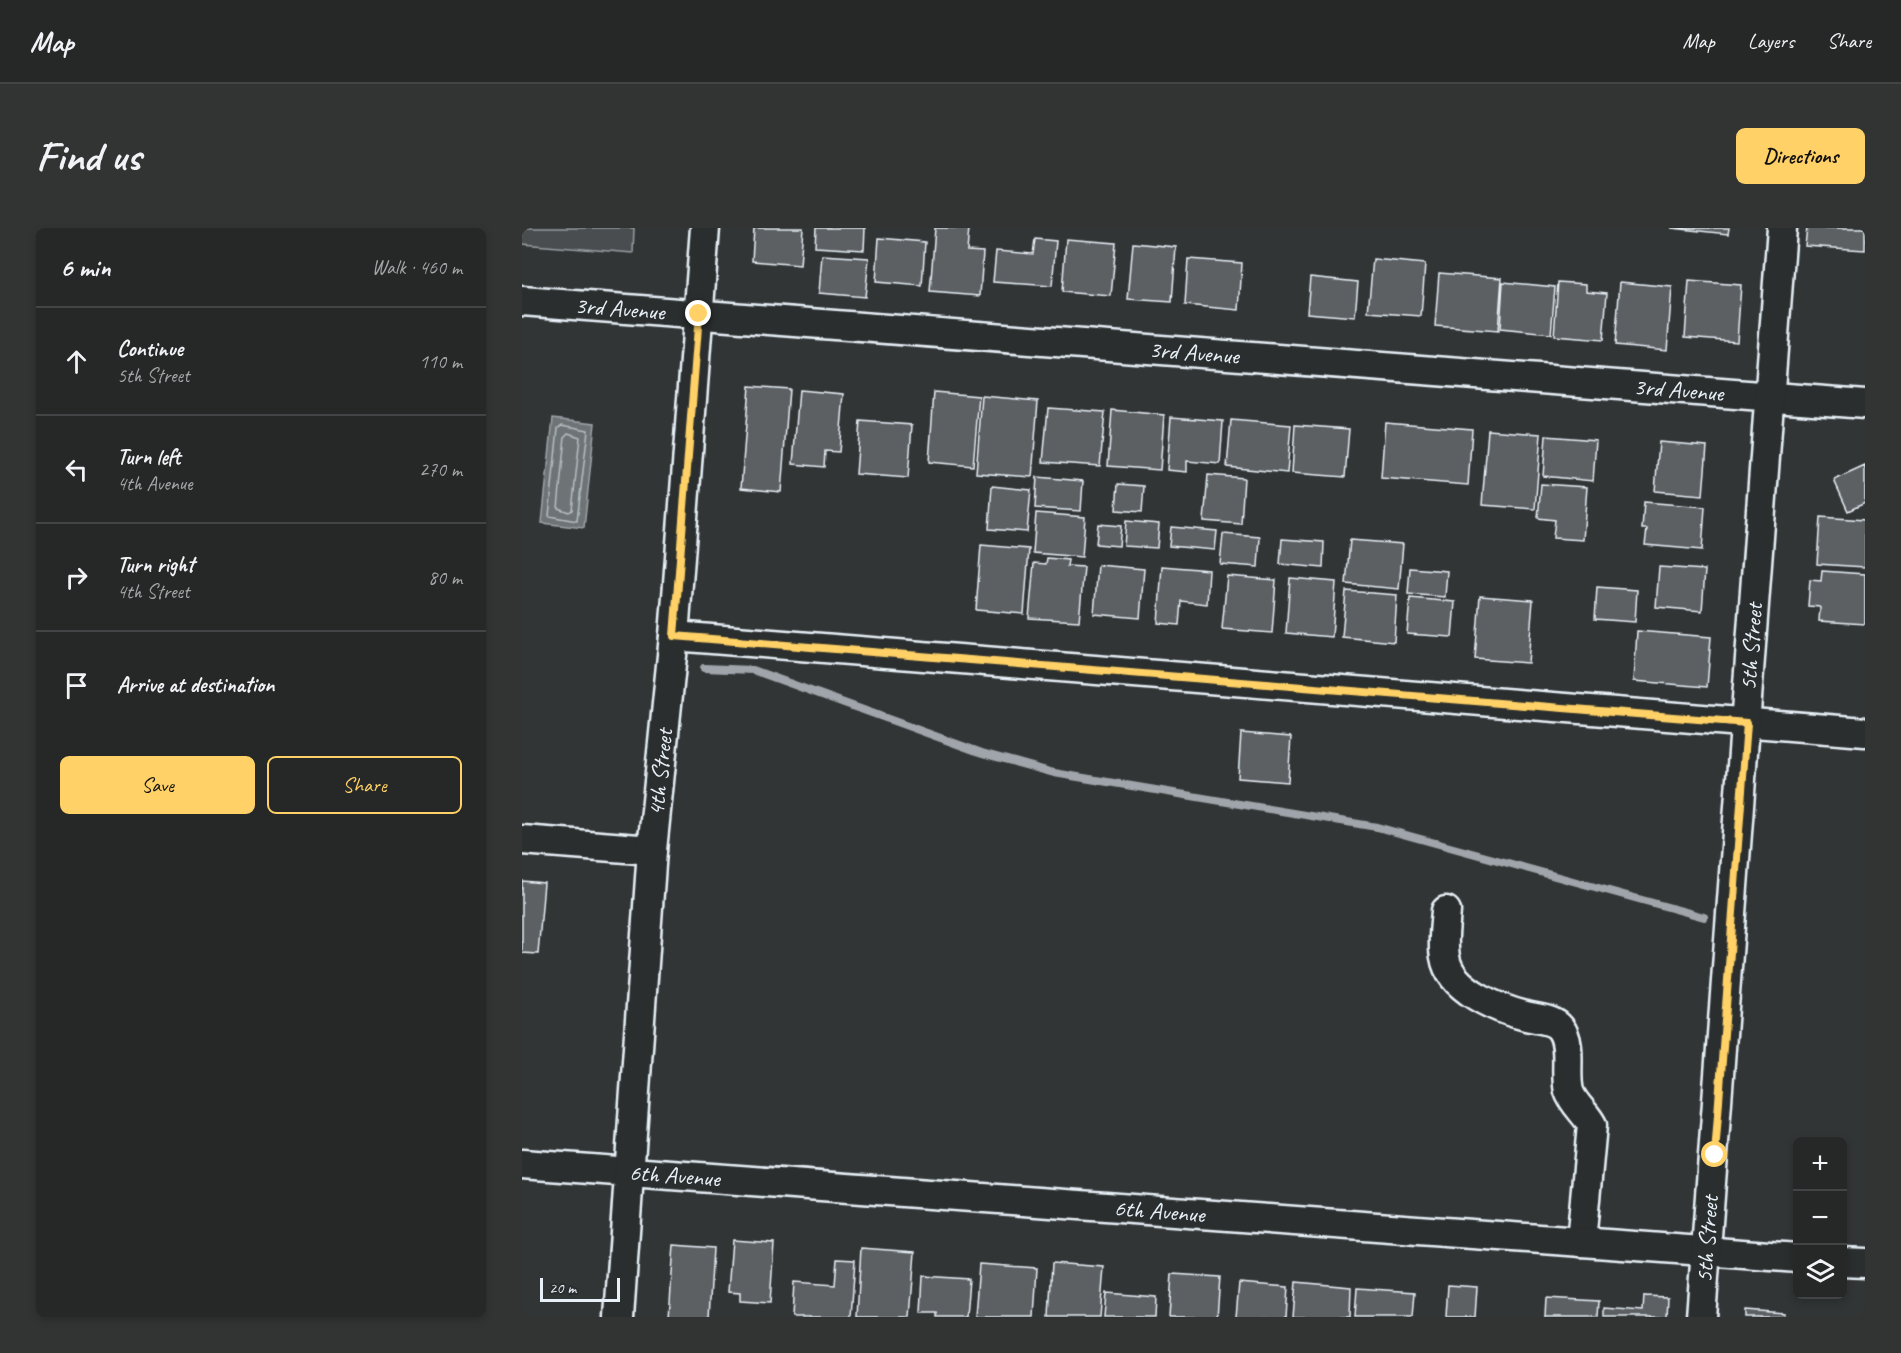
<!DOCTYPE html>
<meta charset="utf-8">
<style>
:root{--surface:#262828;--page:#323434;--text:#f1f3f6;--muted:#a4a6a8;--line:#424445;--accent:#ffd166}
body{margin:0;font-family:Caveat,sans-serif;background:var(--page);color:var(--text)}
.controls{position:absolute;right:18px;bottom:18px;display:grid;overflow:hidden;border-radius:9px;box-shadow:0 3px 9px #0003}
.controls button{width:54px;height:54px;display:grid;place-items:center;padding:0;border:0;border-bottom:2px solid var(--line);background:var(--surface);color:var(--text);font:30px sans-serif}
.scale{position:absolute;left:18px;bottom:15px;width:80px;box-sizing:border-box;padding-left:6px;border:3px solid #e8f1f8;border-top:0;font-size:16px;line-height:21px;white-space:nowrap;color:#e8f1f8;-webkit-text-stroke:4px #2a2d2e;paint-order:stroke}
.stop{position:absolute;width:18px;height:18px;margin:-14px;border:4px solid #ffd166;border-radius:50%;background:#fff}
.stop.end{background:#ffd166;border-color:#fff;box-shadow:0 2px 6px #0008}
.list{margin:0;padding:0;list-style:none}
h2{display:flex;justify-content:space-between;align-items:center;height:78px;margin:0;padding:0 24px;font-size:26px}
h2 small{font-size:20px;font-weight:400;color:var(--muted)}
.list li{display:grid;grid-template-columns:39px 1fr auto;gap:18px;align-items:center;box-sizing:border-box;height:108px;padding:0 24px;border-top:2px solid var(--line)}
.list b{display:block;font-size:22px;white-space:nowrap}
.list p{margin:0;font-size:20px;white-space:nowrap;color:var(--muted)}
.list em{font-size:20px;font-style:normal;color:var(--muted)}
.actions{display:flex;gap:12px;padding:18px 24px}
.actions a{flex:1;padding:14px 0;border:2px solid var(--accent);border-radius:9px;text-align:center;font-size:21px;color:var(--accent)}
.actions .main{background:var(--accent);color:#111}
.icon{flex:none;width:33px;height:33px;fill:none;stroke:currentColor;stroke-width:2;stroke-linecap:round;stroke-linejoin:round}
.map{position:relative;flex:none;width:1343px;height:1089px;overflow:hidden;border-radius:9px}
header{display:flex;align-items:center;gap:36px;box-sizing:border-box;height:84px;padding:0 30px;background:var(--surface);border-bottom:2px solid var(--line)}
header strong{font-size:28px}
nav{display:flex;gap:33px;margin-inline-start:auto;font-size:21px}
.intro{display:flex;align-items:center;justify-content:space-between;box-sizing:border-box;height:144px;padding:0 36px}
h1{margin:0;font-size:42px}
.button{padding:15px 27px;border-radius:9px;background:var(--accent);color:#111;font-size:21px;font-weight:700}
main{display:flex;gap:36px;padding:0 36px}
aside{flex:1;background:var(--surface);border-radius:9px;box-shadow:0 3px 9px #0003}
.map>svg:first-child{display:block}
.green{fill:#494d4f;stroke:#989fa4;stroke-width:1.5}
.water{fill:#6e7376;stroke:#9fa5aa;stroke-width:1.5}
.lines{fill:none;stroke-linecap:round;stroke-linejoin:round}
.shore{stroke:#b7bfc4;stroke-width:1.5}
.stream{stroke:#9fa5aa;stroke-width:8}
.building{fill:#5c6063;stroke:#e8f1f8;stroke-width:1.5}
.minor-casing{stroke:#e8f1f8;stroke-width:33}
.minor{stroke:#2a2d2e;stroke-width:28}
.route{stroke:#ffd166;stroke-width:8}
.labels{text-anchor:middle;stroke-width:4.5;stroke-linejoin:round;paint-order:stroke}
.street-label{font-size:24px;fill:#e8f1f8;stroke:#2a2d2e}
</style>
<header>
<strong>Map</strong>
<nav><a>Map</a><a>Layers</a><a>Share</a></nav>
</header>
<div class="intro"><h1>Find us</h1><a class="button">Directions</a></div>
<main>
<aside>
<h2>6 min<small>Walk · 460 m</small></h2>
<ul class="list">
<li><svg class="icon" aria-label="ahead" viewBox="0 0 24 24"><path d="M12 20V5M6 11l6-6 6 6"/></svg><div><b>Continue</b><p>5th Street</p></div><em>110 m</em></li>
<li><svg class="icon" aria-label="left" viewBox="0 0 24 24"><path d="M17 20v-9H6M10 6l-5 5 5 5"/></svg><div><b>Turn left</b><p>4th Avenue</p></div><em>270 m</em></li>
<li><svg class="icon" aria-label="right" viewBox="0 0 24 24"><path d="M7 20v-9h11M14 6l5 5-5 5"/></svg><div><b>Turn right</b><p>4th Street</p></div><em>80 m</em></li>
<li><svg class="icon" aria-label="arrive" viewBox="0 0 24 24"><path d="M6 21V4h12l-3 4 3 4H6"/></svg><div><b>Arrive at destination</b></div></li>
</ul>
<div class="actions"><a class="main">Save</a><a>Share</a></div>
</aside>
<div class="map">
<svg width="1343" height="1089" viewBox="0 0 1343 1089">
<rect width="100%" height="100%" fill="#323536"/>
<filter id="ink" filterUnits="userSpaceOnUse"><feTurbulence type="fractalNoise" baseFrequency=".0167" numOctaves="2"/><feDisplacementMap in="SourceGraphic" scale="12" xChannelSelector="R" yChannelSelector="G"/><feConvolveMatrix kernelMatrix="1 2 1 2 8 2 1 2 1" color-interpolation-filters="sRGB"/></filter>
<g filter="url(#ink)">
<path class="green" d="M0 0H112L111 25 0 16Z"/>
<path class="water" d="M31 190 73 195 62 300 20 295Z"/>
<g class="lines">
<path class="shore" d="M40 197 66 202 55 293 27 288 36 200Z
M46 205 58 209 50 282 47 284 36 280 43 208Z"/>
<path class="stream" d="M182 440 231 442 460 525 532 545 855 599 1182 689"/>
</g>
<path class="building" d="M232 0H281L278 37 230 33Z
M294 0H343L342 22 293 19Z
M413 0H447L445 23 461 24 458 68 408 64Z
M1149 0H1207L1206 6Z
M1285 0H1343V22L1283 18Z
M357 10 403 14 400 58 354 54Z
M513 11 534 13 530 58 471 54 474 23 511 26Z
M544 11 594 15 589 68 540 64Z
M611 15 654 19 650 74 606 71Z
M300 27 347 30 343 69 297 65Z
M666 31 720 35 717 82 663 77Z
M851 31 903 36 899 88 846 84Z
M917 45 980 50 976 103 913 98Z
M788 49 836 54 833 89 785 85Z
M1167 53 1219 57 1215 113 1163 109Z
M981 54 1033 59 1029 106 978 101Z
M1036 54 1064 56V63L1085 65 1081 112 1032 108Z
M1098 54 1150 59 1145 122 1093 117Z
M227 158 267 161 259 264 219 260Z
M277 162 322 166 317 224 303 223 302 239 271 236Z
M412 164 457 168 451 238 407 234Z
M460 168 516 173 510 249 454 245Z
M526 180 583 184 578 238 521 234Z
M590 182 642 187 638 242 586 238Z
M649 189 701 193 698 236 665 233V244L645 242Z
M709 192 769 197 765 245 705 239Z
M338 193 390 197 386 250 334 246Z
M863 194 950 201 946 257 859 250Z
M773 197 827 201 823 249 770 245Z
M966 202 1019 206 1013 281 960 277Z
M1024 208 1074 212 1071 253 1021 248Z
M1137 214 1185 218 1181 267 1133 263Z
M1343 238V275L1326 283 1312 252Z
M686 247 722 250 719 296 682 293Z
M515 249 561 253 559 283 513 280Z
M596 256 622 258 620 284 594 282Z
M1019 256 1065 259 1061 312 1031 310 1033 292 1016 290Z
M470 258 509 262 505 304 467 301Z
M1122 274 1183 279 1180 322 1123 317 1125 301H1120Z
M514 285 563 289 560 329 511 325Z
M1298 289 1343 292V339L1295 336Z
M604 293 637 296 635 320 602 318Z
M576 296 599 298 597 318 574 316Z
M649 299 695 303 693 322 647 318Z
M701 306 738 309 736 339 698 336Z
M760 311 802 314 801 340 758 336Z
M828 312 881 316 877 361 824 356Z
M459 317 507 321 502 386 454 382Z
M525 330 546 332 545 338 562 339 557 393 507 390 512 335 524 336Z
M576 337 622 341 618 390 572 386Z
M640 338 687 342 685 376 659 373 657 397 636 395Z
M1137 339 1183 342 1180 383 1134 379Z
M888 340 925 343 923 369 886 366Z
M1300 343 1343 346V396L1297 393 1298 379 1286 378 1288 352 1299 353Z
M705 348 754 352 750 405 700 401Z
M768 350 814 354 810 409 764 405Z
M1075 359 1115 362 1113 394 1073 391Z
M824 363 875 367 872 414 820 409Z
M958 368 1011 372 1006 435 953 431Z
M888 370 933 374 930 409 885 406Z
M1115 403 1189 409 1185 459 1112 453Z
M719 505 769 509 766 554 716 550Z
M0 653 22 655 16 726 0 725Z
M210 1012 252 1015 248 1075 218 1073V1065L206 1064Z
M152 1017 191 1020 187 1089H147Z
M339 1020 393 1024 388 1089H335Z
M315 1031 333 1032 329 1089H270L272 1054 313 1057Z
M530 1035 582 1039 578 1089H527Z
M457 1036 515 1040 512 1089H453Z
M650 1046 698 1049 695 1089H647Z
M401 1048 447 1051 444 1089H415V1085H399Z
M774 1054 829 1059 828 1089H771Z
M717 1055 766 1059 764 1089H714Z
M926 1057 955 1059 953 1089H924Z
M835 1060 893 1064 891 1089H833Z
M584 1065 634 1069 633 1089H582Z
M1122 1068 1146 1069 1145 1089H1082V1080L1121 1083Z
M1024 1070 1077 1073 1076 1089H1023Z
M1223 1082 1262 1085 1261 1089H1223Z"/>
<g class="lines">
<defs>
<g id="minor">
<path id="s1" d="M0 73 1343 176"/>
<path d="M152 408 1343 504"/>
<path d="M0 612 130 622"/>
<path d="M924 683C923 697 920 715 923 729 928 762 976 781 1004 788 1015 791 1031 791 1038 800 1051 816 1042 845 1047 863 1051 876 1064 885 1070 897L1059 1014"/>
<path id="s2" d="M0 936 1276 1030"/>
<path d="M1320 1034 1343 1035"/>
<path id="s3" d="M97 1089 130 622 152 408 183 0"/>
<path id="s4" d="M1179 1089 1260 0"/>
</g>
</defs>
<use href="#minor" class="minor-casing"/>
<use href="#minor" class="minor"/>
</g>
</g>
<g class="lines" filter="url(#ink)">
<path class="route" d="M177 86 152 408 1225 495 1193 927"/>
</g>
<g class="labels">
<g class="street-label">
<text dy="8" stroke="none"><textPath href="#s1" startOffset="98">3rd Avenue</textPath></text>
<text dy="8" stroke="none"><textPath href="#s1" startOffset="674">3rd Avenue</textPath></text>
<text dy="8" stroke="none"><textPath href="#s1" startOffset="1160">3rd Avenue</textPath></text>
<text dy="8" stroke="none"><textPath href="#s4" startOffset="672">5th Street</textPath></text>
<text dy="8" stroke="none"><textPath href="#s3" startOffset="546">4th Street</textPath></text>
<text dy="8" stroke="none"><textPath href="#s2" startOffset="153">6th Avenue</textPath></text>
<text dy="8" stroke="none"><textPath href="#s2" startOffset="639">6th Avenue</textPath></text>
<text dy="8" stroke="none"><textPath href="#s4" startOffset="78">5th Street</textPath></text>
</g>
</g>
</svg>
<div class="controls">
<button>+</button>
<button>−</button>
<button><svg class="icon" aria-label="layers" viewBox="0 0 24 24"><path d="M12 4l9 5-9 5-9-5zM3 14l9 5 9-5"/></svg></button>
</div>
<div class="scale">20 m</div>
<div class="stop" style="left:1193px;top:927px"></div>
<div class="stop end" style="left:177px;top:86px"></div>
</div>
</main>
